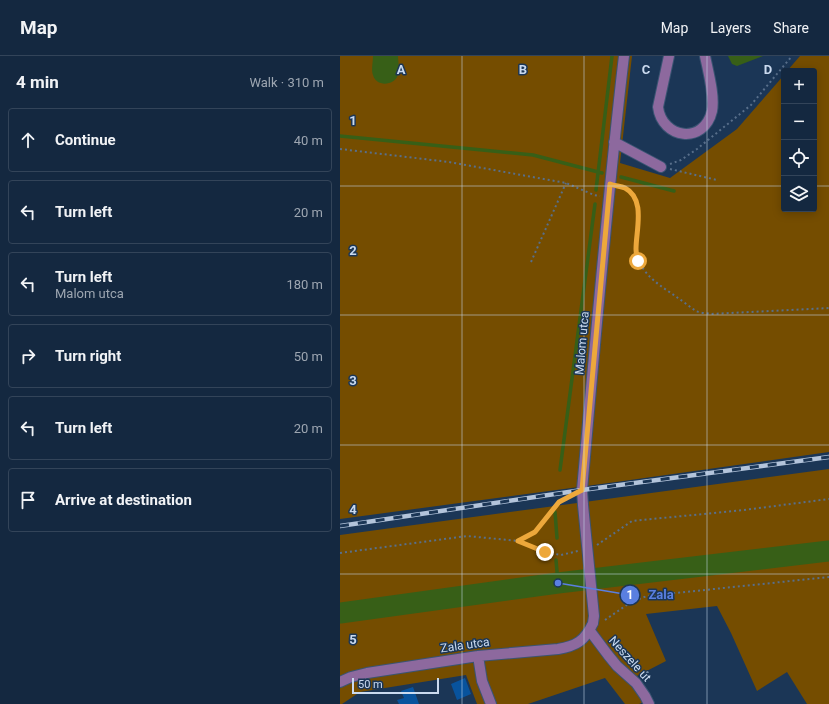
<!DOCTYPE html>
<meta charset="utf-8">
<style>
:root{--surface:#142840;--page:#1d3047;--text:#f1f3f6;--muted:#9da6b1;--line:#334459}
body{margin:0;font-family:Roboto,sans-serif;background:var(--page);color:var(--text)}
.controls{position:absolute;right:12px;top:12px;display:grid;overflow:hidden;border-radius:4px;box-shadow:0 2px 10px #0003}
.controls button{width:36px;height:36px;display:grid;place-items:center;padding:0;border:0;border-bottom:1px solid var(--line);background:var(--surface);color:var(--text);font:20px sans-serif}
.scale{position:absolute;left:12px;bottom:10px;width:87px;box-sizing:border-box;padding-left:4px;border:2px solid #cadaef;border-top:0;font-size:11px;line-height:14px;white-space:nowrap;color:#cadaef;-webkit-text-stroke:3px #1b3656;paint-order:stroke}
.stop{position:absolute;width:12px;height:12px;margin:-9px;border:3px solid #eda83b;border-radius:50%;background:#fff}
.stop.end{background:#eda83b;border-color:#fff;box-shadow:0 1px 4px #0008}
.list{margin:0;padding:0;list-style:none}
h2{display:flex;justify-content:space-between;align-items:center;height:52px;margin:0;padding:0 16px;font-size:17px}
h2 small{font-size:13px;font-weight:400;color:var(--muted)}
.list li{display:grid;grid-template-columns:26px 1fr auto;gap:12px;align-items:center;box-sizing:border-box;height:64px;margin:0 8px 8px;padding:0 8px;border:1px solid var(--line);border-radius:4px}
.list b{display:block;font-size:15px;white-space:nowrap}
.list p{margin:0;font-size:13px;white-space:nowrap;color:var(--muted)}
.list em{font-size:13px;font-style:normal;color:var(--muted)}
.icon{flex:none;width:22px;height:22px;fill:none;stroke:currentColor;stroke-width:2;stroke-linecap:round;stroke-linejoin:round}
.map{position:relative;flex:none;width:489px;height:648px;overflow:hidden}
header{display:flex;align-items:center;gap:24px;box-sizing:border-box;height:56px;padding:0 20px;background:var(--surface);border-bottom:1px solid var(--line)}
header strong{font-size:19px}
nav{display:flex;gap:22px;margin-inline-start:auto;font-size:14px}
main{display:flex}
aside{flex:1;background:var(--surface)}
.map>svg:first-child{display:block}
.green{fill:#754d00}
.water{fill:#375f17}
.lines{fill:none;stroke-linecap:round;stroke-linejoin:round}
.stream{stroke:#375f17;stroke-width:3.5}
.river{stroke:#375f17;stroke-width:21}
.building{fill:#08539d}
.minor-casing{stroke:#3a5472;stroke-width:12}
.path{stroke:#586f8b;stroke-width:2;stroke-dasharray:2 3;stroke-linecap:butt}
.minor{stroke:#8d699e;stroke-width:10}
.rail-casing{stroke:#b3c4db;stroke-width:4.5}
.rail{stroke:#1b3656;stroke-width:3;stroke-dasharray:9;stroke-linecap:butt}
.minor-bridge-casing{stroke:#3a5472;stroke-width:12;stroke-linecap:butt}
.minor-bridge{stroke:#8d699e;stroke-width:10}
.route{stroke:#eda83b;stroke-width:5}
.grid{fill:none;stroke:#cadaef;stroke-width:1;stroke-opacity:0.55}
.labels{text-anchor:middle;stroke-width:3;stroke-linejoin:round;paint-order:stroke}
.street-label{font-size:12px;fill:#cadaef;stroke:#1b3656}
.grid-label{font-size:13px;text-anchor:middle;font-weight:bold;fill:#cadaef;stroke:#1b3656;stroke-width:3;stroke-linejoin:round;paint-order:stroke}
.leader{fill:none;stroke:#5a7fe0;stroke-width:1.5}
.callout-dot{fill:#5a7fe0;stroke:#1b3656;stroke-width:1.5}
.mark-label{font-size:12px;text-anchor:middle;font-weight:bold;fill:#fff}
.callout-label{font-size:13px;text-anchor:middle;font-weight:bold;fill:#5a7fe0;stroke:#1b3656;stroke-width:3;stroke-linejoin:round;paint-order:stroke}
</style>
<header>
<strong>Map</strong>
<nav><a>Map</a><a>Layers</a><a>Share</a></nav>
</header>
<main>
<aside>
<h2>4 min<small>Walk · 310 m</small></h2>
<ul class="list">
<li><svg class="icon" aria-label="ahead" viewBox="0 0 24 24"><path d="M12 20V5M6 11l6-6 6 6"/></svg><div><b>Continue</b></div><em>40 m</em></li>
<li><svg class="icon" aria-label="left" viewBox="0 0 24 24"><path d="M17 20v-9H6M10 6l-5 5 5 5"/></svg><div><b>Turn left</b></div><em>20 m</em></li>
<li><svg class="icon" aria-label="left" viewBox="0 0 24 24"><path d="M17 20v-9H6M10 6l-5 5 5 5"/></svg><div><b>Turn left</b><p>Malom utca</p></div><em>180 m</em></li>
<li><svg class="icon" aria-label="right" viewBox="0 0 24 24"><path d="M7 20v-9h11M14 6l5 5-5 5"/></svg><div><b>Turn right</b></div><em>50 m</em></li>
<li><svg class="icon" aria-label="left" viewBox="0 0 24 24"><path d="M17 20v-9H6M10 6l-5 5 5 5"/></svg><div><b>Turn left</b></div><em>20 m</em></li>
<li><svg class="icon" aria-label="arrive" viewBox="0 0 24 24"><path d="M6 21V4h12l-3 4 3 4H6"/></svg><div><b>Arrive at destination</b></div></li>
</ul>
</aside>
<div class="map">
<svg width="489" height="648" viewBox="0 0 489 648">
<rect width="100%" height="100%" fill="#1b3656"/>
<path class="green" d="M0 0H292L280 107 330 122 397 73 444 19V153H474V15H447L460 0H489V396L276 426 0 463Z
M489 413V648H467L447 616 417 635 391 577 377 550 306 558 326 605 297 620 309 644 299 648H285L265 622 188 648H137L126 619 20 636 2 648H0V479Z"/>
<path class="water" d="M33 0H58C58 5 60 14 58 19 54 30 36 31 33 19 31 14 33 6 33 0Z
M388 0H423L397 10 392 8Z"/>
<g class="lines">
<path class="stream" d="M0 80 193 99 262 117
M281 121 334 135
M256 134 272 0
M220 414 255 148
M215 456 217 482
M216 504 218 527"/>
<path class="river" d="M0 557 218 527 489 495"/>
</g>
<path class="building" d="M125 622 131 638 117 644 111 628Z
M73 631 79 648H59L57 644 64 642 61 635Z"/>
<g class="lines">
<defs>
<path id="minor" d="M329 0 318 51C322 83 364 89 372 55 375 40 368 15 365 0
M274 86 321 111
M243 449 242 434C255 289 267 144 284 0
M250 575 268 599 277 610 296 627 305 640 309 648
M138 600 142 625 151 648
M0 626 11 621 27 617 138 600 218 593C236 590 245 585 253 567"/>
</defs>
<use href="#minor" class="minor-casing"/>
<path class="path" d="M0 93 109 106 226 127 254 139 260 140
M330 108 341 104 357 93 411 49 452 0
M330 113 377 124
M281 131C312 138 290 186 299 205 306 222 324 232 338 242 344 246 350 251 356 255 360 257 366 257 371 258L489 252
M191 206 226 127
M178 485 195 476 219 446 232 439
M257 489 292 465 404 454 489 443
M0 497 127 480 178 485 205 496 221 499 238 495
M265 564 291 546 307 540 489 521"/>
<use href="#minor" class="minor"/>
<defs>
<path id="rail" d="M0 470 242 434 489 401"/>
</defs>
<use href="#rail" class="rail-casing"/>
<use href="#rail" class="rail"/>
<defs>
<path id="minor-bridge" d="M243 449 254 560 253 567"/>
</defs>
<use href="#minor-bridge" class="minor-bridge-casing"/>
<use href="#minor-bridge" class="minor-bridge"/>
</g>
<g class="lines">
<path class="route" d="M205 496 178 485 195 476 219 446 242 434 270 128C275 130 281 130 285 132 306 143 296 174 296 193 296 197 297 201 298 205"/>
</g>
<path class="grid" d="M122 0V648M244 0V648M367 0V648M0 130H444M474 130H489M0 259H489M0 389H489M0 518H489"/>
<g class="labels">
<g class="street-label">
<text transform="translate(242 287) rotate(-85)" y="4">Malom utca</text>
<text transform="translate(125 589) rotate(-8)" y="4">Zala utca</text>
<text transform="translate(290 603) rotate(48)" y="4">Neszele út</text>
</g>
</g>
<g class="grid-label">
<text x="61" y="18">A</text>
<text x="183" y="18">B</text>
<text x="306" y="18">C</text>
<text x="428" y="18">D</text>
<text x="13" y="69">1</text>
<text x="13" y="199">2</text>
<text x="13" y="329">3</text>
<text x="13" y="458">4</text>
<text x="13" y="588">5</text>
</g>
<path class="leader" d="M218 527L290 539"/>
<g class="callout-dot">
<circle cx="218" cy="527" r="4"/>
<circle cx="290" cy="539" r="10"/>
</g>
<g class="mark-label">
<text x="290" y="543">1</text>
</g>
<g class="callout-label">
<text x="321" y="543">Zala</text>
</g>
</svg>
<div class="controls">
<button>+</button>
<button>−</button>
<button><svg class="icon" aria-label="locate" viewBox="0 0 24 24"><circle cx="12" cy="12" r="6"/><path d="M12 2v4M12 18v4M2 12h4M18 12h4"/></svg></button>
<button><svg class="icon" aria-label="layers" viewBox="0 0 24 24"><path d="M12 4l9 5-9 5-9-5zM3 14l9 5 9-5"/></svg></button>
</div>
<div class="scale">50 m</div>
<div class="stop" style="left:298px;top:205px"></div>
<div class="stop end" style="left:205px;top:496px"></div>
</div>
</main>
